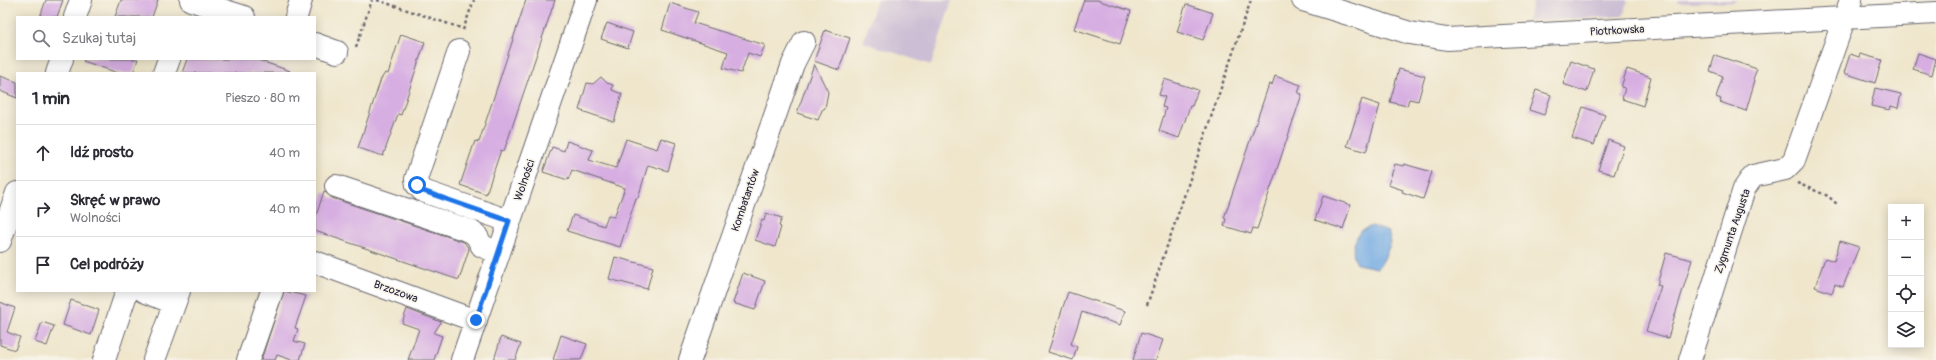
<!DOCTYPE html>
<html lang="pl">
<meta charset="utf-8">
<style>
:root{--surface:#fff;--page:#f2f2f3;--text:#2b2b33;--muted:#7c7c81;--line:#e1e1e2}
body{margin:0;font-family:Pangolin,sans-serif;background:var(--page);color:var(--text)}
.controls{position:absolute;right:12px;bottom:12px;display:grid;overflow:hidden;border-radius:0px;box-shadow:0 2px 10px #0003}
.controls button{width:36px;height:36px;display:grid;place-items:center;padding:0;border:0;border-bottom:1px solid var(--line);background:var(--surface);color:var(--text);font:20px sans-serif}
.stop{position:absolute;width:12px;height:12px;margin:-9px;border:3px solid #1a73e8;border-radius:50%;background:#fff}
.stop.end{background:#1a73e8;border-color:#fff;box-shadow:0 1px 4px #0008}
.list{margin:0;padding:0;list-style:none}
h2{display:flex;justify-content:space-between;align-items:center;height:52px;margin:0;padding:0 16px;font-size:17px}
h2 small{font-size:13px;font-weight:400;color:var(--muted)}
.list li{display:grid;grid-template-columns:26px 1fr auto;gap:12px;align-items:center;box-sizing:border-box;height:56px;padding:0 16px;border-top:1px solid var(--line)}
.list b{display:block;font-size:15px;white-space:nowrap}
.list p{margin:0;font-size:13px;white-space:nowrap;color:var(--muted)}
.list em{font-size:13px;font-style:normal;color:var(--muted)}
.icon{flex:none;width:22px;height:22px;fill:none;stroke:currentColor;stroke-width:2;stroke-linecap:round;stroke-linejoin:round}
.map{position:relative;flex:none;width:1936px;height:360px;overflow:hidden}
.search{position:absolute;background:var(--surface);box-shadow:0 2px 10px #0003;left:16px;top:16px;width:300px;height:44px;display:flex;align-items:center;gap:10px;box-sizing:border-box;padding:0 14px;border-radius:0px;color:var(--muted);font-size:15px}
.panel{position:absolute;background:var(--surface);box-shadow:0 2px 10px #0003;left:16px;top:72px;width:300px;height:220px;border-radius:0px}
.map>svg:first-child{display:block}
.industrial{fill:#ccbed4}
.water{fill:#74abe3;stroke:#4b668f}
.building{fill:#d7aee2}
.lines{fill:none;stroke-linecap:round;stroke-linejoin:round}
.minor-casing{stroke:#6a676e;stroke-width:24}
.path{stroke:#6a676e;stroke-width:2.5;stroke-dasharray:3 3;stroke-linecap:butt}
.minor{stroke:#fff;stroke-width:22}
.route{stroke:#1a73e8;stroke-width:5}
.labels{text-anchor:middle;stroke-width:3;stroke-linejoin:round;paint-order:stroke}
.street-label{font-size:11px;fill:#22223b;stroke:#f7f3e8}
</style>
<div class="map">
<svg width="1936" height="360" viewBox="0 0 1936 360">
<rect width="100%" height="100%" fill="#f7f3e8"/>
<filter id="ink" filterUnits="userSpaceOnUse"><feTurbulence type="fractalNoise" baseFrequency=".025" numOctaves="2"/><feDisplacementMap in="SourceGraphic" scale="8" xChannelSelector="R" yChannelSelector="G"/><feConvolveMatrix kernelMatrix="1 2 1 2 8 2 1 2 1" color-interpolation-filters="sRGB"/></filter>
<filter id="wash" filterUnits="userSpaceOnUse"><feTurbulence type="fractalNoise" baseFrequency=".012" numOctaves="4" result="noise"/><feDisplacementMap in="SourceGraphic" scale="16" xChannelSelector="R" yChannelSelector="G"/><feGaussianBlur stdDeviation="0.9" result="paint"/><feColorMatrix in="noise" values="0 0 0 0 0 0 0 0 0 0 0 0 0 0 0 0 0 1.4 0 .05"/><feComposite in="paint" operator="in"/></filter>
<g filter="url(#wash)">
<rect width="100%" height="100%" fill="#efe6cc"/>
<path class="industrial" d="M877 0H952L931 65 863 42Z
M1534 0H1629L1623 16 1527 21Z
M1679 0H1736L1735 2 1678 3Z"/>
<path class="water" d="M1372 226 1388 232 1391 242 1383 261 1377 268 1357 264C1350 251 1354 243 1360 231Z"/>
<g id="blocks">
<path class="building" d="M46 0H63L57 17H40Z
M121 0H158L152 17H115Z
M526 0H555L504 151 501 150 486 194 460 185 475 141 479 142Z
M1084 0H1097L1131 11 1120 44 1074 29Z
M670 3 698 12 694 23 765 45 760 57 748 53 741 73 723 68 728 52 662 30Z
M1186 4 1213 13 1203 40 1177 32Z
M607 23 633 32 628 48 601 39Z
M825 30 850 38 839 70 814 61Z
M401 34 425 42 401 115 398 114 383 156 358 148 381 79 385 73 388 74Z
M1918 53 1936 59 1932 75 1913 69Z
M1850 54 1859 57 1860 54 1882 60 1875 83 1844 73Z
M1715 55 1757 69 1753 79 1755 80 1746 111 1720 102 1721 99 1716 97 1723 76 1710 71Z
M84 59H138L133 73H118L83 61Z
M187 59H255L290 71 289 73H182Z
M1571 61 1594 69 1587 92 1563 84Z
M814 64 828 92 825 108 822 110 818 120 797 113Z
M1399 69 1425 76 1418 101 1409 99 1407 106 1390 102Z
M1627 69 1651 77 1643 106 1622 99 1625 88 1621 87Z
M0 76 17 82V98L0 91Z
M1275 76 1301 85 1298 93 1302 94 1257 229 1253 228 1251 234 1224 226 1226 219 1224 218 1269 84 1272 85Z
M601 77 607 83 613 85 612 90 622 94 614 122 579 110 587 83 593 84Z
M1164 79 1198 90 1192 106H1190L1179 138 1159 131 1166 108 1162 107 1165 97 1159 95Z
M1875 88 1901 94 1898 108 1891 106 1890 110 1871 106Z
M1536 90 1551 95 1544 115 1529 110Z
M1362 99 1380 105 1366 152 1347 146Z
M1583 107 1605 115 1594 145 1572 138Z
M661 138 676 143 668 171 648 165 638 198H636L620 247 567 231 573 215 604 226 608 215 614 217 625 188 572 170 568 180 543 172 552 147 564 151 567 141 593 150 589 160 616 168 626 139 657 149Z
M1608 140 1624 146 1614 175 1598 170Z
M1395 164 1403 166 1404 164 1432 172 1423 199 1402 192 1403 190 1388 185Z
M324 191 332 198 464 242 469 249 459 280 315 231V219Z
M1323 196 1351 205 1343 229 1315 220Z
M766 213 782 218 779 226 781 227 775 247 755 240 762 220 764 221Z
M1840 241 1859 247 1843 287 1835 284 1832 293 1815 287 1825 258 1834 261Z
M1666 253 1692 260 1668 338 1646 331 1661 286 1657 285Z
M615 257 653 267 647 289 609 279Z
M743 273 765 281 755 310 733 303Z
M284 291 306 296 295 328 298 329 294 341 305 344 300 360H292L277 355 275 360H261Z
M1068 292 1125 311 1120 325 1082 312 1071 344 1077 347 1073 360 1048 352Z
M71 300 99 310 91 335 63 325Z
M0 302 15 308 7 332 20 337 15 350 0 345Z
M407 309 441 322 434 333 442 336 434 360H408L419 329 402 323Z
M42 322 54 326 47 346 35 342Z
M1141 333 1163 340 1156 360H1133Z
M561 335 587 344 581 360H553Z
M501 337 521 344 515 360H494Z"/>
</g>
</g>
<g filter="url(#ink)">
<use href="#blocks" fill-opacity="0" stroke="#6a676e" stroke-width="1"/>
<g class="lines">
<defs>
<path id="minor" d="M191 0 244 17
M1303 0 1410 33 1447 39 1936 13
M75 17 81 0
M296 17 301 0
M315 44 337 52
M459 51 416 179 417 185 423 191 509 221
M57 73 62 59
M164 73 169 59
M336 186 470 231 476 235 482 246 499 253
M0 241 17 193
M315 262 476 321
M144 291 174 303
M104 360 127 291
M154 360 179 291
M248 360 272 291
M462 360 586 0
M690 360 793 64 804 42
M1690 360 1744 189 1753 176 1785 169 1794 160 1851 0"/>
</defs>
<use href="#minor" class="minor-casing"/>
<path class="path" d="M377 0 464 29
M463 30 474 0
M356 47 372 0
M1797 183 1828 196 1838 205
M1147 305 1251 0"/>
<use href="#minor" class="minor"/>
</g>
</g>
<g class="lines" filter="url(#ink)">
<path class="route" d="M417 185 423 191 509 221 476 320"/>
</g>
<g class="labels">
<g class="street-label">
<text transform="translate(1617 30) rotate(-3)" y="4">Piotrkowska</text>
<text transform="translate(524 180) rotate(-71)" y="4">Wolności</text>
<text transform="translate(745 200) rotate(-71)" y="4">Kombatantów</text>
<text transform="translate(1732 231) rotate(-71)" y="4">Zygmunta Augusta</text>
<text transform="translate(396 291) rotate(20)" y="4">Brzozowa</text>
</g>
</g>
</svg>
<div class="controls">
<button>+</button>
<button>−</button>
<button><svg class="icon" aria-label="locate" viewBox="0 0 24 24"><circle cx="12" cy="12" r="6"/><path d="M12 2v4M12 18v4M2 12h4M18 12h4"/></svg></button>
<button><svg class="icon" aria-label="layers" viewBox="0 0 24 24"><path d="M12 4l9 5-9 5-9-5zM3 14l9 5 9-5"/></svg></button>
</div>
<div class="stop" style="left:417px;top:185px"></div>
<div class="stop end" style="left:476px;top:320px"></div>
<div class="search"><svg class="icon" aria-label="search" viewBox="0 0 24 24"><circle cx="10" cy="10" r="6"/><path d="M15 15l6 6"/></svg>Szukaj tutaj</div>
<section class="panel">
<h2>1 min<small>Pieszo · 80 m</small></h2>
<ul class="list">
<li><svg class="icon" aria-label="ahead" viewBox="0 0 24 24"><path d="M12 20V5M6 11l6-6 6 6"/></svg><div><b>Idź prosto</b></div><em>40 m</em></li>
<li><svg class="icon" aria-label="right" viewBox="0 0 24 24"><path d="M7 20v-9h11M14 6l5 5-5 5"/></svg><div><b>Skręć w prawo</b><p>Wolności</p></div><em>40 m</em></li>
<li><svg class="icon" aria-label="arrive" viewBox="0 0 24 24"><path d="M6 21V4h12l-3 4 3 4H6"/></svg><div><b>Cel podróży</b></div></li>
</ul>
</section>
</div>
